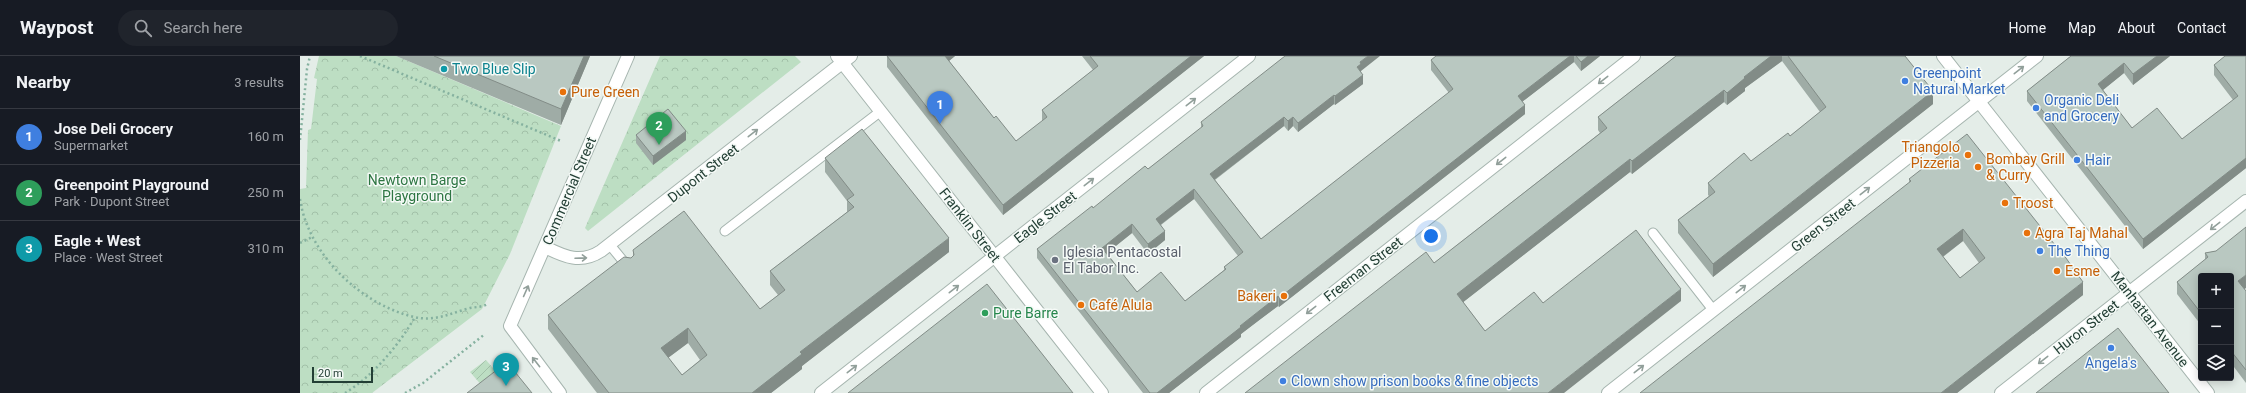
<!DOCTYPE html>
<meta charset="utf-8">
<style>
:root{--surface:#171b24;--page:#20242c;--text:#f1f3f6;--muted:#9ea1a6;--line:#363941;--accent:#7c3aed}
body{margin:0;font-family:Roboto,sans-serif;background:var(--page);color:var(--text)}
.controls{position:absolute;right:12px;bottom:12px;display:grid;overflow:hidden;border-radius:4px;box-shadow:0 2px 10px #0003}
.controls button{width:36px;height:36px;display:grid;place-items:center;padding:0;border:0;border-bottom:1px solid var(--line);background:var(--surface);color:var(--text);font:20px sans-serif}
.scale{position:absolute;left:12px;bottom:10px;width:61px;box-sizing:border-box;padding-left:4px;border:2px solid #233f35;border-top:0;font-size:11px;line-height:14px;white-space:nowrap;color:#233f35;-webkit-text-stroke:3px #f5faf7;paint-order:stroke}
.you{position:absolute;left:1131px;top:180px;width:14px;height:14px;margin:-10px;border:3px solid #fff;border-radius:50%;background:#1a73e8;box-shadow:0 0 0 6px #1a73e833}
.badge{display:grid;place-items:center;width:26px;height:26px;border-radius:50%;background:var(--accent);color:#fff;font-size:13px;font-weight:700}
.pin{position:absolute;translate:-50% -33px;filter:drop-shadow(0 1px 2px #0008)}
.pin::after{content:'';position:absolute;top:21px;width:14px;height:12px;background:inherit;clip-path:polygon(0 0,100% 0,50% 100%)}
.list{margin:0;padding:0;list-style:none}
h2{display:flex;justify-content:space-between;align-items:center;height:52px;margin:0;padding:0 16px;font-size:17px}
h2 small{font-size:13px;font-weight:400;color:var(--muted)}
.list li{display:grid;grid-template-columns:26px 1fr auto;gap:12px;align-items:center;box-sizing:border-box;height:56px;padding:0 16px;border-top:1px solid var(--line)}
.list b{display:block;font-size:15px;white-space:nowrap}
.list p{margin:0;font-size:13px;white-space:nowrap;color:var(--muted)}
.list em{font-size:13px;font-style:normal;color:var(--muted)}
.icon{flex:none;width:22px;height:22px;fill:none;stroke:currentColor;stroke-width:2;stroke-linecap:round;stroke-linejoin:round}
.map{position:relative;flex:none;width:1946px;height:337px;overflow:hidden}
header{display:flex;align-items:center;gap:24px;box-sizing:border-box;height:56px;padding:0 20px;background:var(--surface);border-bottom:1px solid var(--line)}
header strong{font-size:19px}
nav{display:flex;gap:22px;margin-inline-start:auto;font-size:14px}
.search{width:280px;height:36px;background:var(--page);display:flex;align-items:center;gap:10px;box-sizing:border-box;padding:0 14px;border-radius:22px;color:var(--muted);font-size:15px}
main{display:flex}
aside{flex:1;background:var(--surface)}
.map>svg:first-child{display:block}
.park{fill:url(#park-crowns)}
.garden{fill:url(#garden-furrows)}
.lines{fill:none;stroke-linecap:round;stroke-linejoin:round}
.service-casing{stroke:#a6b5af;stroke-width:11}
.minor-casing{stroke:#a6b5af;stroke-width:14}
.tertiary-casing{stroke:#a6b5af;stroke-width:14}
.path{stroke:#85b19f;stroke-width:2.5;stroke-dasharray:2 3;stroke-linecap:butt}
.service{stroke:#fff;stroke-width:9}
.minor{stroke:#fff;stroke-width:12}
.tertiary{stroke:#fff;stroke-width:12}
.wall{fill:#9faca6;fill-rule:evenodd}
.shaded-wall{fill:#828c87}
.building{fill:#b9c8c1;stroke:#828c87;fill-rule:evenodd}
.oneway{stroke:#919f9a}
.culture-dot{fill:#0f9aa8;stroke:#f5faf7;stroke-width:1.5}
.shop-dot{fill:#3f7fe0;stroke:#f5faf7;stroke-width:1.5}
.food-dot{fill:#e8710a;stroke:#f5faf7;stroke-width:1.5}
.worship-dot{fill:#6b7280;stroke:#f5faf7;stroke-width:1.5}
.leisure-dot{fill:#2e9e5b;stroke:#f5faf7;stroke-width:1.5}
.labels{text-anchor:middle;stroke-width:3;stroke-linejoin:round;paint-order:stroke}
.culture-label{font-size:14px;fill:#0d838f;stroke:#f5faf7;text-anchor:start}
.shop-label{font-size:14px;fill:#366cbe;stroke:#f5faf7;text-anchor:start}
.food-label{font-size:14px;fill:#c56008;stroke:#f5faf7;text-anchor:start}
.street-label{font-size:14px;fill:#233f35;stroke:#f5faf7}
.park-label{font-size:14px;fill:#2e7643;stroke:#f5faf7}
.worship-label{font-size:14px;fill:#5b616d;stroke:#f5faf7;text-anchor:start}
.leisure-label{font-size:14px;fill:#27864d;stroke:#f5faf7;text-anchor:start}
</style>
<header>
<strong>Waypost</strong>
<div class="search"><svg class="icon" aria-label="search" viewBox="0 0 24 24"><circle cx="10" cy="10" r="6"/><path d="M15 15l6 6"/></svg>Search here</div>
<nav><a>Home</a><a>Map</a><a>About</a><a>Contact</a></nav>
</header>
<main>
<aside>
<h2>Nearby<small>3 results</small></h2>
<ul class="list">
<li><span class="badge" style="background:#3f7fe0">1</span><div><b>Jose Deli Grocery</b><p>Supermarket</p></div><em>160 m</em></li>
<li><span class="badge" style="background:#2e9e5b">2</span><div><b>Greenpoint Playground</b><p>Park · Dupont Street</p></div><em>250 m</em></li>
<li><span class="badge" style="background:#0f9aa8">3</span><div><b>Eagle + West</b><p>Place · West Street</p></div><em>310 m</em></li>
</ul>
</aside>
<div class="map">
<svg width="1946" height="337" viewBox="0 0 1946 337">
<defs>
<pattern id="park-crowns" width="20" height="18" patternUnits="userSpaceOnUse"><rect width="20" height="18" fill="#bddec3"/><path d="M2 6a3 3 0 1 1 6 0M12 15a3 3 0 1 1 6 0" fill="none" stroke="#a2c0a8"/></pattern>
<pattern id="garden-furrows" width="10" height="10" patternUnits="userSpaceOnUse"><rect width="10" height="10" fill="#bddec3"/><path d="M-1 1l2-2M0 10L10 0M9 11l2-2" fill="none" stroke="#a2c0a8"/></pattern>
</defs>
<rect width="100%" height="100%" fill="#e4ede8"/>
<path class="park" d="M19 0H96L261 70 210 198 182 253 72 337H0V133L6 132 8 74 11 73 17 23 14 22Z
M360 0H495L501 6 288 175 285 172Z"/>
<path class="garden" d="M186 304 199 319 183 331 170 316Z"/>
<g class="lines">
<defs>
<path id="service" d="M425 175 581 55
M1353 177 1414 255
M310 189 328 211"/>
<path id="minor" d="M245 191C265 201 281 208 301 195L551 0
M260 337 210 270 328 0
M521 337 949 0
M906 337 1334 0
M1308 337 1737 0
M1701 337 1946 145"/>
<path id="tertiary" d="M537 0 802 337
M1643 0 1908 337"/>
</defs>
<use href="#service" class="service-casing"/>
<use href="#minor" class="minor-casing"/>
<use href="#tertiary" class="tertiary-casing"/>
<path class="path" d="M60 0 261 85
M0 84 7 13 10 0
M0 143C8 198 60 248 114 261 135 266 151 257 170 252 176 251 182 251 188 248
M0 187 12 181
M45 337C73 320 99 289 115 261
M105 337 123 327 185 278"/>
<use href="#service" class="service"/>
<use href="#minor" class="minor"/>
<use href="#tertiary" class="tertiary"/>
</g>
<path class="wall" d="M96 0H290L261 69Z
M587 0H655L649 5 694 62 716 85 743 65 742 64V54L793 14 782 0H904L703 159 587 11Z
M1199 0H1300L1281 15 1274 6 1223 45 1225 58 979 251 978 250 959 264 941 278V281L869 337H843L737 202V193L848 113 901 72V66L1061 15 1063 28 1035 49 1034 48 998 76 993 70 988 75 984 70 915 124 961 183 1149 37 1131 14V4ZM894 143 938 200 924 211V214L885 245 837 236 807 197 832 177 848 198 865 184 861 169Z
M1376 0H1605L1633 48 1413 221 1378 177V164L1409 140 1408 139V127L1451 105 1490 80 1520 56 1482 5 1445 32V35L1427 49 1424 46 1332 118 1330 116 1163 246 1185 275 1243 247 1381 245 945 337 1134 207 1300 77 1298 74V61Z
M1771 0H1870L1833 29 1824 17 1803 34 1832 72 1882 83 1933 44 1914 19V9L1946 0V112L1843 193 1727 45V35Z
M336 79 386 84 353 109 336 87Z
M525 102 649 196 502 310V313L471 337H297L248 273V259L331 202 333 200V194L460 253 478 239 470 229V215L547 156V145L525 116ZM388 287 400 304 382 319 368 302Z
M1609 123 1783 239 1657 337 1609 127ZM1663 185 1679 207 1660 222 1643 201Z
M1916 195 1946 235V327L1931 307V220H1901V269L1877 238V226L1905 204V197Z"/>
<path class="shaded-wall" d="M284 0H290L261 69V53Z
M644 0H655L644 9Z
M891 0H904L703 159V149Z
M1068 0H1080L1061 15V17L1057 11 1060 6Z
M1270 0H1274V6L1218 49V40Z
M1288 0H1300L1281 15V6Z
M1471 0H1482V5L1445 32V35L1427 49V37L1444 21Z
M1857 0H1870L1833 29V18Z
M1824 7V17L1798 38V28Z
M1063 19V28L1035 49V40Z
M1424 34V46L1332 118V105Z
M1633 35V48L1413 221V208Z
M1034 39V48L998 76V67Z
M1225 49V58L979 251V242Z
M984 61V70L910 127V118Z
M993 61V70L988 75V65Z
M386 75V84L353 109V100Z
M1946 102V112L1843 193V183Z
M1330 103V116L1157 251V238Z
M894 133V143L856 172V163Z
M832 168V177L802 201V192Z
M1663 173V185L1637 205V193Z
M865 175V184L848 198V188Z
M649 182V196L502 310V313L471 337H452L500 296Z
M1946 219V232L1938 238V225Z
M1783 226V239L1657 337H1641Z
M1381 233V245L1264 337H1248Z
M978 240V250L941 278V281L869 337H857L940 270Z
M388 272V287L361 307V292Z"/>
<path class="building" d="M134 0H284L261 53Z
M587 0H645L694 62 696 60 716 85 747 61 742 54 798 10 790 0H891L703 149Z
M985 0H1068L1060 6 1061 8 1057 11 1063 19 1035 40 1034 39 998 67 993 61 988 65 984 61 910 118 961 183 1153 33 1131 4 1136 0H1270L1218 40 1225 49 979 242 978 240 940 270 941 271 857 337H850L737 193 792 150 793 152 845 110 848 113 903 70 901 66ZM894 133 943 196 924 211 926 213 885 245 861 216 837 236 802 192 832 168 848 188 865 175 856 163Z
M1276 0H1288L1281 6Z
M1376 0H1471L1444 21 1445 22 1427 37 1424 34 1332 105 1330 103 1157 238 1185 275 1234 236 1243 247 1336 174 1381 233 1248 337H945L1126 196 1134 207 1307 72 1298 61Z
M1488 0H1605L1633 35 1413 208 1378 164 1415 136 1408 127 1444 97 1451 105 1488 77 1490 80 1526 51Z
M1771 0H1857L1833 18 1824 7 1798 28 1832 72 1857 52 1882 83 1938 40 1914 9 1925 0H1946V102L1843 183 1727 35Z
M368 53 386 75 353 100 336 79Z
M562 73 649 182 500 296 502 298 452 337H309L248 259 324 201 331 202 334 199 333 194 384 155 460 253 485 234 470 215 554 151 547 144 554 139 525 102ZM388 272 407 299 382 319 361 292Z
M1667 78 1755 189 1756 188 1783 226 1641 337H1340L1611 125 1609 123ZM1663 173 1685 202 1660 222 1637 193Z
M1946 171V219L1938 225 1946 235V314L1931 295V220H1901V257L1877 226 1908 201 1905 197 1916 195Z
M687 228 773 337H548Z
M1818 272 1869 337H1736Z
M207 306 232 337H167Z"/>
<defs><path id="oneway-shaft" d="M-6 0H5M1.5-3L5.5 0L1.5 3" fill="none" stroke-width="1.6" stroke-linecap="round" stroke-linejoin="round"/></defs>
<g class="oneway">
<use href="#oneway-shaft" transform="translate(1719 14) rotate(-38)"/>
<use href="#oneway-shaft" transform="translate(1303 24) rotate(142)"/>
<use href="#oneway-shaft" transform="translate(891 46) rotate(-38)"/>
<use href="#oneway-shaft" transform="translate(453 77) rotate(-38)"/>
<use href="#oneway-shaft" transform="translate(1201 105) rotate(142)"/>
<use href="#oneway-shaft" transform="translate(789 126) rotate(-38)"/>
<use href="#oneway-shaft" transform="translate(1565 135) rotate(-38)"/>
<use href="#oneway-shaft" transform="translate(1915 170) rotate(142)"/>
<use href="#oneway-shaft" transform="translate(281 202) rotate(-2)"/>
<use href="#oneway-shaft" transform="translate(654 233) rotate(-38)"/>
<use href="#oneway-shaft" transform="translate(1441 233) rotate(-38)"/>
<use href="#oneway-shaft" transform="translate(226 235) rotate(-66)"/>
<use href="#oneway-shaft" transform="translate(1011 254) rotate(142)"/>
<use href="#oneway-shaft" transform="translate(1743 304) rotate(142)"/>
<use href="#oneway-shaft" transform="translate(236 306) rotate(-128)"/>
<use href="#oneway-shaft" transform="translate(552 313) rotate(-38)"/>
<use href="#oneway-shaft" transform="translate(1339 313) rotate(-38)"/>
</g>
<circle class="culture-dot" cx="144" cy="13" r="4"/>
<g class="shop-dot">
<circle cx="1605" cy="25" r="4"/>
<circle cx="1736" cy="52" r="4"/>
<circle cx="1777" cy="104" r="4"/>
<circle cx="1740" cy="195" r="4"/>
<circle cx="1811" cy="292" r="4"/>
<circle cx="983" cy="325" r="4"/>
</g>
<g class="food-dot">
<circle cx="263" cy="36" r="4"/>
<circle cx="1668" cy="99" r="4"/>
<circle cx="1678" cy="111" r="4"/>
<circle cx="1705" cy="147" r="4"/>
<circle cx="1727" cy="177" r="4"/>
<circle cx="1757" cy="215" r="4"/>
<circle cx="984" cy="240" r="4"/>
<circle cx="781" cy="249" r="4"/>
</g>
<circle class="worship-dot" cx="755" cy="204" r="4"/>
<circle class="leisure-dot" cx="685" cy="257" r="4"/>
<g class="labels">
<g class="culture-label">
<text x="152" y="18">Two Blue Slip</text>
</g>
<g class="shop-label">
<text x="1613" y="22">Greenpoint<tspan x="1613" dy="16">Natural Market</tspan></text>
<text x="1744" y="49">Organic Deli<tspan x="1744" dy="16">and Grocery</tspan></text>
<text x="1785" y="109">Hair</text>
<text x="1748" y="200">The Thing</text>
<text x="1811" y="312" text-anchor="middle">Angela's</text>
<text x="991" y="330">Clown show prison books &amp; fine objects</text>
</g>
<g class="food-label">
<text x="271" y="41">Pure Green</text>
<text x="1660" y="96" text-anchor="end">Triangolo<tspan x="1660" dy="16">Pizzeria</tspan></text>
<text x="1686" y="108">Bombay Grill<tspan x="1686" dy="16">&amp; Curry</tspan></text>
<text x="1713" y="152">Troost</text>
<text x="1735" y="182">Agra Taj Mahal</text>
<text x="1765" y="220">Esme</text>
<text x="976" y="245" text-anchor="end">Bakeri</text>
<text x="789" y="254">Café Alula</text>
</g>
<g class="street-label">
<text transform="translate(403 117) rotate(-38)" y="5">Dupont Street</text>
<text transform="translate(269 135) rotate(-67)" y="5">Commercial Street</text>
<text transform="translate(745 161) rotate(-38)" y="5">Eagle Street</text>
<text transform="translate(670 169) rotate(52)" y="5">Franklin Street</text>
<text transform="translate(1523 169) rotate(-38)" y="5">Green Street</text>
<text transform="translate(1063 213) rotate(-38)" y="5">Freeman Street</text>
<text transform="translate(1850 263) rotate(52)" y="5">Manhattan Avenue</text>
<text transform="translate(1786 271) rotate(-38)" y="5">Huron Street</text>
</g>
<g class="park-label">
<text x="117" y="129">Newtown Barge<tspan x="117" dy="16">Playground</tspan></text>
</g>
<g class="worship-label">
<text x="763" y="201">Iglesia Pentacostal<tspan x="763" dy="16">El Tabor Inc.</tspan></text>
</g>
<g class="leisure-label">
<text x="693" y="262">Pure Barre</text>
</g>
</g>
</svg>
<div class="controls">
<button>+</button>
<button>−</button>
<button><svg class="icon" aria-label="layers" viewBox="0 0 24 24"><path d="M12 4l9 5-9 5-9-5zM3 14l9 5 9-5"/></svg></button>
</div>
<div class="scale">20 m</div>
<div class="you"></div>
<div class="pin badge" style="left:640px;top:68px;background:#3f7fe0">1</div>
<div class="pin badge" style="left:359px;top:89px;background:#2e9e5b">2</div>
<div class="pin badge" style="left:206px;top:330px;background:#0f9aa8">3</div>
</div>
</main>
